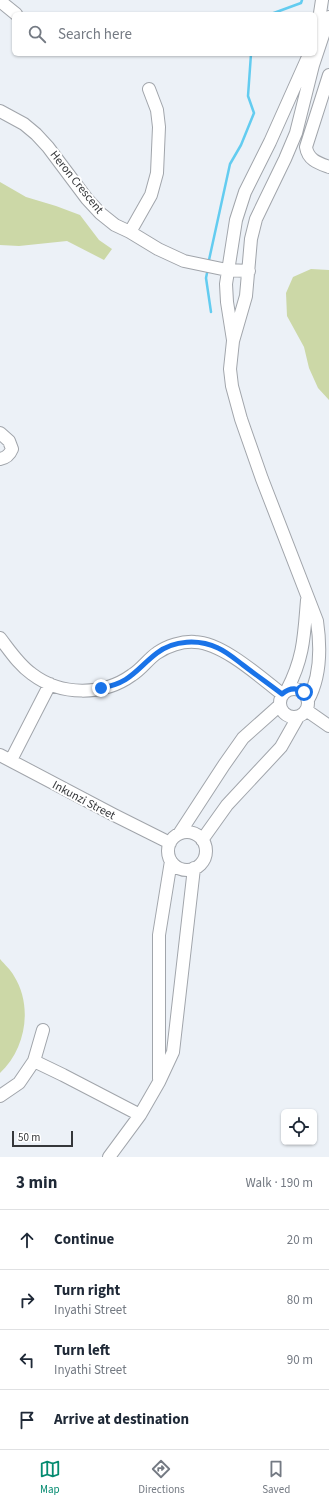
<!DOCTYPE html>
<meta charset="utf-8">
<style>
:root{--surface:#fff;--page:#f2f2f3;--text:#1f2937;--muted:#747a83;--line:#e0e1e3;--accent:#048b70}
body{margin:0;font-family:"Source Sans 3",sans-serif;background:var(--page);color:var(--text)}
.controls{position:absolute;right:12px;bottom:12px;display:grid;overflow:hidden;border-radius:6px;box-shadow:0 1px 3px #0004}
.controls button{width:36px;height:36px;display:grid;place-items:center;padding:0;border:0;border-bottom:1px solid var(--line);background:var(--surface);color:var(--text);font:20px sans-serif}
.scale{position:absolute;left:12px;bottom:10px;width:61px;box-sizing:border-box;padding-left:4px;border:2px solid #35373a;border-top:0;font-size:11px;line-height:14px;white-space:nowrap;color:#35373a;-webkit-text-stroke:3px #fff;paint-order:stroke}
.stop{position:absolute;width:12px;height:12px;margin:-9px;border:3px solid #1a73e8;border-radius:50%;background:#fff}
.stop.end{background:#1a73e8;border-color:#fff;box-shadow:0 1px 4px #0008}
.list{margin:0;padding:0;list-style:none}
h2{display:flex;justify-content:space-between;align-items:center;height:52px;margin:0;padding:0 16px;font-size:17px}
h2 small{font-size:13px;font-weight:400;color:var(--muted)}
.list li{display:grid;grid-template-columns:26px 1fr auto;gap:12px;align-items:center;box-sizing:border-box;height:60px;padding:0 16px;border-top:1px solid var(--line)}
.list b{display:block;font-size:15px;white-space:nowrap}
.list p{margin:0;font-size:13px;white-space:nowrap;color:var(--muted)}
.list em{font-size:13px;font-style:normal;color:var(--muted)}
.icon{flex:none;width:22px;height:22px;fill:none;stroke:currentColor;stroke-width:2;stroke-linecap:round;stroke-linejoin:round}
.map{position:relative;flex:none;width:329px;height:1157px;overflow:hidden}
.search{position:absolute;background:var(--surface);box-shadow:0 1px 3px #0004;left:12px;right:12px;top:12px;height:44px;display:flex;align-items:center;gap:10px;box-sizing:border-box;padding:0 14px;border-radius:6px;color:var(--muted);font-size:15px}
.sheet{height:292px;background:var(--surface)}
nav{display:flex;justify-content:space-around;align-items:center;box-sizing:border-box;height:56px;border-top:1px solid var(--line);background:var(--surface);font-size:11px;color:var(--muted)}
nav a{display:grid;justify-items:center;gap:2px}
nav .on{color:var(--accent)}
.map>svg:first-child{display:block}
.green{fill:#ccd8a7}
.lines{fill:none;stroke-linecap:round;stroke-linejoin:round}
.stream{stroke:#63ccf0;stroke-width:2.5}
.minor-casing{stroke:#a1a5ab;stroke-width:14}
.minor{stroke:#fff;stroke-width:12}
.route{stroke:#1a73e8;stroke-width:5}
.labels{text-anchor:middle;stroke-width:4;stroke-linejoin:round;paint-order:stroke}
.street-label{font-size:12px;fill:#35373a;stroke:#fff}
</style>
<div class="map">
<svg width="329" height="1157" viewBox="0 0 329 1157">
<rect width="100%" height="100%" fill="#ecf1f7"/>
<path class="green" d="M0 182 26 197 56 206 80 215 99 240 112 249 104 260 67 241 19 246 0 245Z
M311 269 329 270V400L318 388 309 368 304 347 287 316 286 293 293 277Z
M0 959C5 965 11 970 14 976 33 1006 26 1049 0 1073Z"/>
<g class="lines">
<path class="stream" d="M271 14 301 3 302 0
M209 260 230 164 241 145 254 113 248 96 251 54
M207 273 206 278 211 312"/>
<defs>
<path id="minor" d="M0 1 16 14
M317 33 322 0
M329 75 306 147C308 160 318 163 329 167
M0 111 24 124 36 134 48 147 87 199 100 213 115 225 130 232 158 249 184 261 227 270 249 271
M130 232 151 195 157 173 159 127 157 110 149 89
M233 340 227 302 226 284 236 220 245 192 270 142 308 57
M0 433 9 441 12 449C10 454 6 458 0 459
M0 638C10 651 19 665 32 674 61 696 103 696 132 675 142 669 148 659 157 653 167 646 182 641 195 642 223 643 260 677 282 694
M280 703a14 14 0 1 1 28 0a14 14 0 1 1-28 0Z
M287 690C304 657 304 636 307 600
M308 700C321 676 321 648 317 621L262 479 241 419 232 386 230 369 233 341 246 296 251 239 256 219 285 159 296 133 313 65 329 17
M306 710 329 726
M0 755 114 815 170 843
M11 760 50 684
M168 851a19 19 0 1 1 38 0a19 19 0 1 1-38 0Z
M179 834 224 765 243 738 280 705
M202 840 227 805 281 747 298 717
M34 1061 63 1075 140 1115
M159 1079V935L171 861
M0 1096 19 1083 34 1061 43 1030
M109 1157 140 1115 159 1082 173 1052 194 868"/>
</defs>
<use href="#minor" class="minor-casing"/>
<use href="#minor" class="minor"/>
</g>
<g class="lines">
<path class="route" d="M101 688C131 683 136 669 157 653 174 640 199 639 218 648 227 652 235 659 243 665 256 675 269 684 282 694 289 688 296 687 304 692"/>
</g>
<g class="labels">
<g class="street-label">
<text transform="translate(77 182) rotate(51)" y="4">Heron Crescent</text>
<text transform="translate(84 800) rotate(28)" y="4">Inkunzi Street</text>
</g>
</g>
</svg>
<div class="controls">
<button><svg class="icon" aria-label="locate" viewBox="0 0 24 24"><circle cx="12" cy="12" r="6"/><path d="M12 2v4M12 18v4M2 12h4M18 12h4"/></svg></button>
</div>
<div class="scale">50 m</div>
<div class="stop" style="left:304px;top:692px"></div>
<div class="stop end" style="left:101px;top:688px"></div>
<div class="search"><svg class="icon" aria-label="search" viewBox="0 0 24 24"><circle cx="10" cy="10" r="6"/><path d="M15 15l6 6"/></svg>Search here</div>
</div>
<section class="sheet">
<h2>3 min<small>Walk · 190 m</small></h2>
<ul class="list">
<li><svg class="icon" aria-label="ahead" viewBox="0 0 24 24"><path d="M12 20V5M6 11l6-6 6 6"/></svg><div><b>Continue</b></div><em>20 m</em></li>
<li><svg class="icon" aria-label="right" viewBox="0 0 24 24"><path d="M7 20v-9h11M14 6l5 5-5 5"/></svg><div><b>Turn right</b><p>Inyathi Street</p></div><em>80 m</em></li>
<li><svg class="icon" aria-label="left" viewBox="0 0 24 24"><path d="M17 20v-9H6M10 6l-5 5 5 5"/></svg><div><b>Turn left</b><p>Inyathi Street</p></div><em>90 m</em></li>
<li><svg class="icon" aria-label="arrive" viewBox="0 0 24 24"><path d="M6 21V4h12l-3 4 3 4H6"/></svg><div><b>Arrive at destination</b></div></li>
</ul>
</section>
<nav>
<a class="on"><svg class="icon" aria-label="map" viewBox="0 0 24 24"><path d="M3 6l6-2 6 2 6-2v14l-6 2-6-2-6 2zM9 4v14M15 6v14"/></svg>Map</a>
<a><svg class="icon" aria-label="directions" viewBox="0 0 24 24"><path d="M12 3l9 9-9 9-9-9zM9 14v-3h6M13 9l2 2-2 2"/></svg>Directions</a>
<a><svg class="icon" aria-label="saved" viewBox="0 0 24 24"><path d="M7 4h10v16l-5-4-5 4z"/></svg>Saved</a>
</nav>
